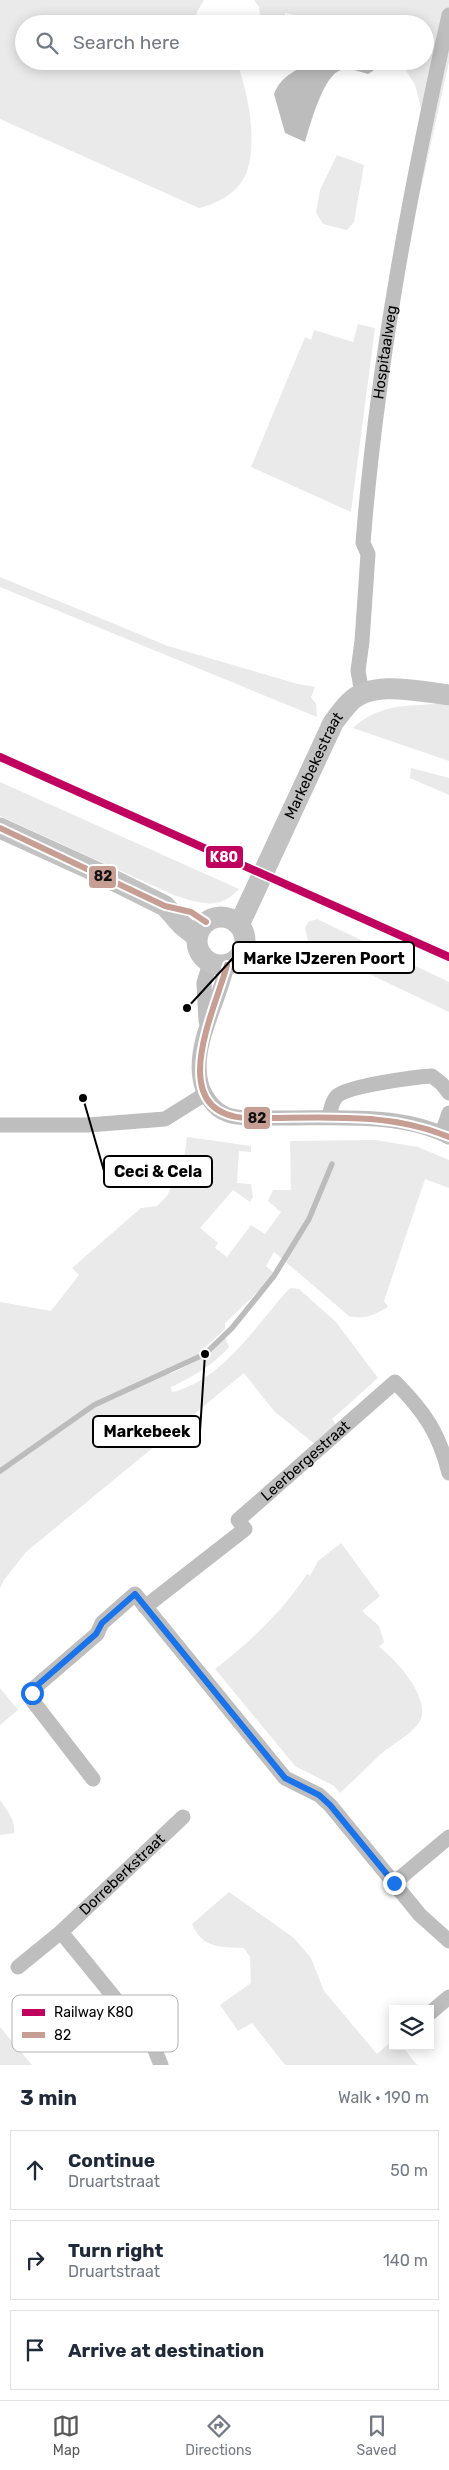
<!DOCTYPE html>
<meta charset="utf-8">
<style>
:root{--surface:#fff;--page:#f2f2f3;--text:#1f2937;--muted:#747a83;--line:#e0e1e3;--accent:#595959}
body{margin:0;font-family:Rubik,sans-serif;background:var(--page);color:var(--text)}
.controls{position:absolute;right:15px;bottom:15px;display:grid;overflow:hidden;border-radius:0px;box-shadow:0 2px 12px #0003}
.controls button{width:45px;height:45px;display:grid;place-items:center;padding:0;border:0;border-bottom:1px solid var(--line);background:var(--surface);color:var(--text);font:25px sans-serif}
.stop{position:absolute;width:15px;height:15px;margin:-11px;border:4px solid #1a73e8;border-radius:50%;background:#fff}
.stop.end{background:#1a73e8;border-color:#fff;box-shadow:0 1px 5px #0008}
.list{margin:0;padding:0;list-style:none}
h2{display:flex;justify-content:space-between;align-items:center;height:65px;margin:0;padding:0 20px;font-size:21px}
h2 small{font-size:16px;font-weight:400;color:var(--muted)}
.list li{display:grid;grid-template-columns:32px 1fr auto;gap:15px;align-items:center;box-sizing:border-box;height:80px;margin:0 10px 10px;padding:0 10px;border:1px solid var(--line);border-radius:0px}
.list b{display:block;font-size:19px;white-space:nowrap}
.list p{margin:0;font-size:16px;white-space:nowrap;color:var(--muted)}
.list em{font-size:16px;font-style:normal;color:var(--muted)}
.icon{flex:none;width:28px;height:28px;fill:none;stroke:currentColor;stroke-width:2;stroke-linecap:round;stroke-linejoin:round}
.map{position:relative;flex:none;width:449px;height:2065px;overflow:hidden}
.search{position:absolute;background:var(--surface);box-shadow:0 2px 12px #0003;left:15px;right:15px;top:15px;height:55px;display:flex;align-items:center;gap:12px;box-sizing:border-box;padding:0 18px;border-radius:28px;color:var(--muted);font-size:19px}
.sheet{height:335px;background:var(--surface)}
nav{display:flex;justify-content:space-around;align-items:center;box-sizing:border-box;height:70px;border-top:1px solid var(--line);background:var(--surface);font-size:14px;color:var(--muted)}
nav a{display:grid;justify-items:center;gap:2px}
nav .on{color:var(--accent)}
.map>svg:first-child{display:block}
.green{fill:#eaeaea}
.water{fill:#bcbcbc}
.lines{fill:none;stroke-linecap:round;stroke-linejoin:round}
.stream{stroke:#bcbcbc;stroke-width:5.5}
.street{stroke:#bebebe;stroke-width:15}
.secondary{stroke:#c2c2c2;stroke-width:21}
.bus-1-casing{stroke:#fff;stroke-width:10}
.bus-1{stroke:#c79e93;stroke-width:6}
.rail-1-casing{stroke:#fff;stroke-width:11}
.rail-1{stroke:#bf005f;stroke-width:8}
.route{stroke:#1a73e8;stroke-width:6}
.labels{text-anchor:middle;stroke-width:4;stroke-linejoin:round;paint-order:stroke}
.street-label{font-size:15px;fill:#000;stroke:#fff}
.key{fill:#fff;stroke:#b2b2b2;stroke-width:1}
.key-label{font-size:14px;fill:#000}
.leader{fill:none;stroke:#000;stroke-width:2}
.callout-dot{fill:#000;stroke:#fff;stroke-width:2}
.callout{fill:#fff;stroke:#000;stroke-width:2}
.callout-label{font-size:16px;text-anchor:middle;font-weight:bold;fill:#000}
.line-badge{stroke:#fff;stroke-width:2}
.badge-label{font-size:14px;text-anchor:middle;font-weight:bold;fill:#fff}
.pale-badge-label{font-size:14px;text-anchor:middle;font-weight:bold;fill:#111}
</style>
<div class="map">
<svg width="449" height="2065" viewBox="0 0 449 2065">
<rect width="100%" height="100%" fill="#fff"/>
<path class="green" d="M0 0H204L197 12 194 24H24V61H236C248 89 259 147 245 176 237 193 217 204 199 208L0 119Z
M254 0H449V62L401 278 422 112 415 85 400 61H425V24H333L285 13 283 24H261L259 7Z
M337 155 364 165 354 222 347 230 323 224 316 213 320 190Z
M358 324 375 328 351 512 251 467 305 337 311 340 314 330 353 342Z
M0 577 168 646 298 684 315 687 311 697 316 704 317 717 0 587Z
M438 704 449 706V761L353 728C379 704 405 706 438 704Z
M411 768 449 778V795L410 778Z
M0 782 239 889C219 911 201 903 176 896L0 816Z
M317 919 449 982V1012L321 951 308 941 305 928 308 922Z
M187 1137 251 1146V1152L239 1151 237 1183 251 1184 253 1197 250 1202 233 1190 200 1228 218 1243 215 1248 227 1257 251 1225 265 1234 281 1212 268 1201 273 1190H291L290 1141 375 1140 418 1147 449 1160V1188L425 1179 384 1301 388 1307C374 1315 364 1320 349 1316L274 1252 266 1266 273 1272 269 1281 225 1323V1329L198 1354 168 1368 170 1374C191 1365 208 1354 225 1337L229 1347C212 1366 194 1376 171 1387L172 1392C221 1381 255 1327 287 1291L291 1288 299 1289 336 1322 378 1378 332 1419 338 1427 317 1446 274 1411 244 1373 26 1552 4 1580 0 1588V1302L51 1311 79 1275 72 1268 141 1208 157 1206 167 1196 184 1158Z
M341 1543 380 1596 362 1611 379 1626 384 1642 379 1647C396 1659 435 1702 418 1724 410 1735 393 1744 382 1753 368 1766 354 1780 340 1793L334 1786 295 1766 215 1669C251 1641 282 1612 307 1574L310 1576 318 1561Z
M0 1688 18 1710 0 1725Z
M0 1800C7 1810 16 1821 14 1833L0 1835Z
M229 1892 294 1938 311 1958 324 1991 377 2054 393 2040V2046H402L417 2065H285L252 2023 238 2031 220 2005 251 1983 250 1957 244 1948C220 1947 203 1949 192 1924Z
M0 2027 32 2065H0Z"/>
<path class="water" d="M315 61H376L373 71 368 74C360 72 349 67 341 70 323 75 310 126 305 142L285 133 274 94C282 74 297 70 315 61Z"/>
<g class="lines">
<path class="stream" d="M0 1471 94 1405 205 1354 232 1328 274 1276 309 1219 332 1164"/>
<g class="street">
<path id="s1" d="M362 693 358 671 362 641 368 554 363 543C377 365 410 189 449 15"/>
<path d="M227 965C220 1000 194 1041 200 1078 202 1093 213 1110 228 1115 241 1120 260 1117 274 1118 328 1119 399 1111 449 1137"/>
<path d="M206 1021 204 983 210 963"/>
<path d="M329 1117C331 1110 331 1102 337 1096 348 1086 414 1077 432 1076L442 1084 449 1093"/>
<path d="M0 1125H88L165 1119 205 1094"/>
<path d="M442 1133 449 1113"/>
<path id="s2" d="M145 1607 245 1529 238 1520 395 1382C424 1411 439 1433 449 1473"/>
<path d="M93 1779 32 1700 33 1689 97 1634 102 1623 135 1594 285 1778 319 1795 330 1805 420 1915 449 1941"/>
<path d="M394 1883 449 1837"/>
<path id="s3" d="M61 1932 183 1817"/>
<path d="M18 1967 61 1932 153 2045 161 2065"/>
<path d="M430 2013 449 1997"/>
</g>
<g class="secondary">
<path d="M0 828 101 874 165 906 182 925 197 937"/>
<circle cx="221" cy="941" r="24"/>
<path id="s4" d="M239 925 333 723C338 716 344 708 350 702 372 679 421 692 449 695"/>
</g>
<defs>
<path id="bus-1" d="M0 828 165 906 191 912 206 922
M227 965C216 1008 163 1112 245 1118 313 1119 384 1110 449 1137"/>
</defs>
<use href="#bus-1" class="bus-1-casing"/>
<use href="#bus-1" class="bus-1"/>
<defs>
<path id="rail-1" d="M0 757 449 957"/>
</defs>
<use href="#rail-1" class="rail-1-casing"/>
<use href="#rail-1" class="rail-1"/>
</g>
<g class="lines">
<path class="route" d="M32 1693 33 1689 96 1634 102 1623 135 1594 285 1778 319 1795 330 1805 394 1883"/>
</g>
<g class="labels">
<g class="street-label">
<text dy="5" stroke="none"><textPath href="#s1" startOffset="344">Hospitaalweg</textPath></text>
<text dy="5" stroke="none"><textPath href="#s4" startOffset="176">Markebekestraat</textPath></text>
<text dy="5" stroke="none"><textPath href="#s2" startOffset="228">Leerbergestraat</textPath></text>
<text dy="5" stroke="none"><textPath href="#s3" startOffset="84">Dorreberkstraat</textPath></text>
</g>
</g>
<rect x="12" y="1995" width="166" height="57" rx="8" class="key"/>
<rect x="22" y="2009" width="23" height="7" fill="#bf005f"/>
<rect x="22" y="2032" width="23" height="6" fill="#c79e93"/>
<g class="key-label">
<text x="54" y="2017">Railway K80</text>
<text x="54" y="2040">82</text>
</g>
<path class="leader" d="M187 1008L233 958M83 1098L104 1171M205 1354L200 1431"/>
<g class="callout-dot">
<circle cx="187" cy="1008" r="5"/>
<circle cx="83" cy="1098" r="5"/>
<circle cx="205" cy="1354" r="5"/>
</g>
<g class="callout">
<rect x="233" y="942" width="181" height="31" rx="5"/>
<rect x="104" y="1156" width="108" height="31" rx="5"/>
<rect x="93" y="1416" width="107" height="31" rx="5"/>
</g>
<g class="callout-label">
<text x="324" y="964">Marke IJzeren Poort</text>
<text x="158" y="1177">Ceci &amp; Cela</text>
<text x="147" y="1437">Markebeek</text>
</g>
<g class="line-badge">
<rect x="205" y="845" width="39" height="24" rx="5" fill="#bf005f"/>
<rect x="88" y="865" width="29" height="24" rx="5" fill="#c79e93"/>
<rect x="243" y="1106" width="28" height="24" rx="5" fill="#c79e93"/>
</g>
<g class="badge-label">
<text x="224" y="862">K80</text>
</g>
<g class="pale-badge-label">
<text x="103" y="881">82</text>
<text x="257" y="1123">82</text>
</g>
</svg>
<div class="controls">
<button><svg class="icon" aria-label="layers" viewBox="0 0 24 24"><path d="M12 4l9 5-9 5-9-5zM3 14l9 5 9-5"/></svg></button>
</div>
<div class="stop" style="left:32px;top:1693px"></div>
<div class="stop end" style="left:394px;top:1883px"></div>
<div class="search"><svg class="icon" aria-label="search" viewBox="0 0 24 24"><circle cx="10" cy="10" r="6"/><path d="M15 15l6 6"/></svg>Search here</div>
</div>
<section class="sheet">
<h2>3 min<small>Walk · 190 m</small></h2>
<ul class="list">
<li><svg class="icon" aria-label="ahead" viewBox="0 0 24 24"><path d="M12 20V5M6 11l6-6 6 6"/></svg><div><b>Continue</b><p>Druartstraat</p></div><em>50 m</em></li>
<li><svg class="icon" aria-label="right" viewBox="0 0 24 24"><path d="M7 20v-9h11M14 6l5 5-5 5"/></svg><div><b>Turn right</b><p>Druartstraat</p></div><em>140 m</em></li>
<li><svg class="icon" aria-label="arrive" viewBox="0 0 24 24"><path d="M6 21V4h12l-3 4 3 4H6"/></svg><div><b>Arrive at destination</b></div></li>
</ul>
</section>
<nav>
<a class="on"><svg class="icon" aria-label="map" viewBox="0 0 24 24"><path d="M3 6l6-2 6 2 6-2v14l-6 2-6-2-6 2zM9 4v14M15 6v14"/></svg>Map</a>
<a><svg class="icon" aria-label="directions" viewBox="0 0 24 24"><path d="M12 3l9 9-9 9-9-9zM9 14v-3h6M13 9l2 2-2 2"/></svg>Directions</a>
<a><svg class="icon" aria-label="saved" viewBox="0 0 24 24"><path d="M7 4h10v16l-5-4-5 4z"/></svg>Saved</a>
</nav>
